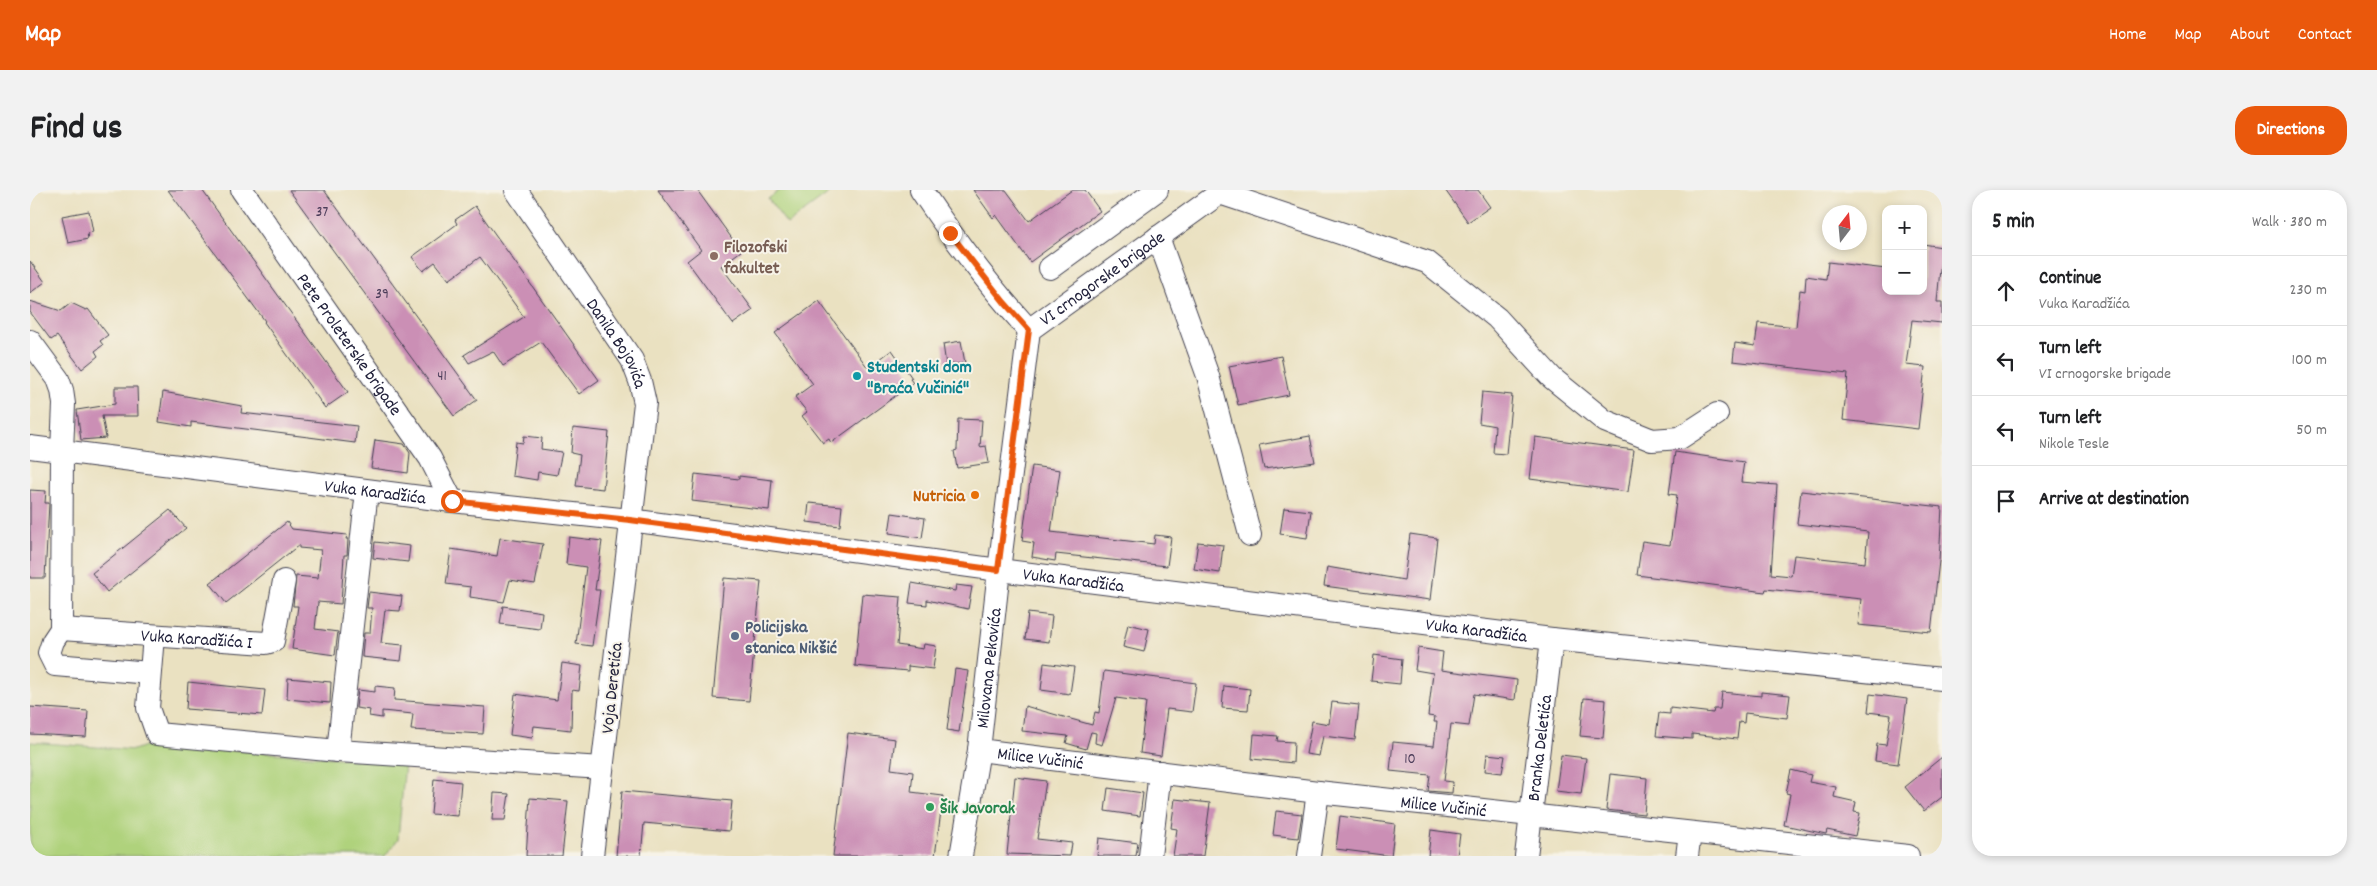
<!DOCTYPE html>
<meta charset="utf-8">
<style>
:root{--surface:#fff;--page:#f2f2f2;--text:#202124;--muted:#757577;--line:#e0e0e0;--accent:#ea580c}
body{margin:0;font-family:Dekko,sans-serif;background:var(--page);color:var(--text)}
.controls{position:absolute;right:15px;top:15px;display:grid;overflow:hidden;border-radius:10px;box-shadow:0 2px 8px #0003}
.controls button{width:45px;height:45px;display:grid;place-items:center;padding:0;border:0;border-bottom:1px solid var(--line);background:var(--surface);color:var(--text);font:25px sans-serif}
.compass{position:absolute;left:1792px;top:15px;width:45px;height:45px;border-radius:50%;background:var(--surface);box-shadow:0 2px 8px #0003;rotate:16deg}
.stop{position:absolute;width:15px;height:15px;margin:-11px;border:4px solid #ea580c;border-radius:50%;background:#fff}
.stop.end{background:#ea580c;border-color:#fff;box-shadow:0 1px 5px #0008}
.list{margin:0;padding:0;list-style:none}
h2{display:flex;justify-content:space-between;align-items:center;height:65px;margin:0;padding:0 20px;font-size:21px}
h2 small{font-size:16px;font-weight:400;color:var(--muted)}
.list li{display:grid;grid-template-columns:32px 1fr auto;gap:15px;align-items:center;box-sizing:border-box;height:70px;padding:0 20px;border-top:1px solid var(--line)}
.list b{display:block;font-size:19px;white-space:nowrap}
.list p{margin:0;font-size:16px;white-space:nowrap;color:var(--muted)}
.list em{font-size:16px;font-style:normal;color:var(--muted)}
.icon{flex:none;width:28px;height:28px;fill:none;stroke:currentColor;stroke-width:2;stroke-linecap:round;stroke-linejoin:round}
.map{position:relative;flex:none;width:1912px;height:666px;overflow:hidden;border-radius:20px}
header{display:flex;align-items:center;gap:30px;box-sizing:border-box;height:70px;padding:0 25px;background:var(--accent);color:#fff}
header strong{font-size:24px}
nav{display:flex;gap:28px;margin-inline-start:auto;font-size:18px}
.intro{display:flex;align-items:center;justify-content:space-between;box-sizing:border-box;height:120px;padding:0 30px}
h1{margin:0;font-size:35px}
.button{padding:12px 22px;border-radius:20px;background:var(--accent);color:#fff;font-size:18px;font-weight:700}
main{display:flex;gap:30px;padding:0 30px}
aside{flex:1;background:var(--surface);border-radius:20px;box-shadow:0 2px 8px #0003}
.map>svg:first-child{display:block}
.green{fill:#afd27b;stroke:#687a5b}
.building{fill:#cb8fb5}
.lines{fill:none;stroke-linecap:round;stroke-linejoin:round}
.minor-casing{stroke:#403f4f;stroke-width:24}
.minor{stroke:#fff;stroke-width:22}
.route{stroke:#ea580c;stroke-width:6}
.education-dot{fill:#8d6e63;stroke:#f7f3e8;stroke-width:2}
.culture-dot{fill:#0f9aa8;stroke:#f7f3e8;stroke-width:2}
.food-dot{fill:#e8710a;stroke:#f7f3e8;stroke-width:2}
.service-dot{fill:#5c6f8a;stroke:#f7f3e8;stroke-width:2}
.leisure-dot{fill:#2e9e5b;stroke:#f7f3e8;stroke-width:2}
.labels{text-anchor:middle;stroke-width:4;stroke-linejoin:round;paint-order:stroke}
.number-label{font-size:15px;fill:#4c3d5a}
.education-label{font-size:18px;font-weight:bold;fill:#785e54;stroke:#f7f3e8;text-anchor:start}
.street-label{font-size:18px;fill:#22223b;stroke:#f7f3e8}
.culture-label{font-size:18px;font-weight:bold;fill:#0d838f;stroke:#f7f3e8;text-anchor:start}
.food-label{font-size:18px;font-weight:bold;fill:#c56008;stroke:#f7f3e8;text-anchor:end}
.service-label{font-size:18px;font-weight:bold;fill:#4e5e75;stroke:#f7f3e8;text-anchor:start}
.leisure-label{font-size:18px;font-weight:bold;fill:#27864d;stroke:#f7f3e8;text-anchor:start}
</style>
<header>
<strong>Map</strong>
<nav><a>Home</a><a>Map</a><a>About</a><a>Contact</a></nav>
</header>
<div class="intro"><h1>Find us</h1><a class="button">Directions</a></div>
<main>
<div class="map">
<svg width="1912" height="666" viewBox="0 0 1912 666">
<rect width="100%" height="100%" fill="#f7f3e8"/>
<filter id="ink" filterUnits="userSpaceOnUse"><feTurbulence type="fractalNoise" baseFrequency=".02" numOctaves="2"/><feDisplacementMap in="SourceGraphic" scale="10" xChannelSelector="R" yChannelSelector="G"/><feConvolveMatrix kernelMatrix="1 2 1 2 8 2 1 2 1" color-interpolation-filters="sRGB"/></filter>
<filter id="wash" filterUnits="userSpaceOnUse"><feTurbulence type="fractalNoise" baseFrequency=".0096" numOctaves="4" result="noise"/><feDisplacementMap in="SourceGraphic" scale="20" xChannelSelector="R" yChannelSelector="G"/><feGaussianBlur stdDeviation="1.12" result="paint"/><feColorMatrix in="noise" values="0 0 0 0 0 0 0 0 0 0 0 0 0 0 0 0 0 1.4 0 .05"/><feComposite in="paint" operator="in"/></filter>
<g filter="url(#wash)">
<rect width="100%" height="100%" fill="#eae1c1"/>
<path class="green" d="M750 0H803L757 34 738 9Z
M0 552 104 560 120 554 375 573 368 649 355 666H0Z"/>
<g id="blocks">
<path class="building" d="M138 0H172L318 202 295 218 234 132 235 131Z
M259 0H294L447 210 424 226Z
M628 0H667L711 61 691 76 723 120 703 134 657 71 671 60Z
M943 0H976L999 31 1042 0H1055L1070 21 1000 72 966 25 963 28Z
M1415 0H1448L1460 17 1438 32Z
M445 16 569 190 549 204 511 152 473 176 463 161 439 173 434 165 494 127 450 67 419 90 405 72 393 81 382 67 427 34 425 30Z
M59 21 63 42 57 43 58 49 38 53 32 26Z
M1893 54 1912 57 1907 112H1912V133L1882 130 1876 175 1895 177 1888 239 1813 230 1818 184 1703 171 1705 153 1725 156 1728 133 1766 137 1770 100 1775 101 1776 86 1796 89 1798 72 1856 79V101H1893Z
M0 71 15 92 0 103Z
M0 111 31 121 41 113 56 120 58 119 78 145 70 151 73 155 65 161 68 166 52 179 27 146 21 150 0 122Z
M789 111 838 178 862 160 882 188 880 189 883 193 801 253 799 249 793 253 772 226 777 222 765 207 783 194 745 143Z
M931 151 935 173 916 175 913 154Z
M1251 166 1259 205 1208 215 1199 176Z
M85 197H107L108 226H72L76 248 51 250 47 220 85 214Z
M133 202 212 216 211 223 327 236 325 253 161 232V237L129 232Z
M1452 202 1482 205 1476 264 1463 263 1465 236 1449 233Z
M928 229 952 230 950 257 956 256 959 273 927 278 924 261 927 260Z
M543 238 579 242 573 299 546 296 550 265 541 263Z
M494 246 512 248 511 259 532 262 527 285 508 282 507 290 482 286 486 252 493 253Z
M1280 246 1285 272 1234 279 1229 255Z
M1505 247 1604 260 1598 302 1500 289Z
M345 250 374 254 380 263 378 283 341 278Z
M1645 262 1714 272 1711 292 1747 295 1741 384 1761 386 1764 365 1835 373 1838 342 1767 334 1771 301 1912 317 1909 371 1901 442 1828 435 1831 409 1736 399 1735 402 1607 385 1612 351 1640 355 1647 305 1639 304Z
M1002 276 1030 280 1021 342 1124 354 1125 345 1141 347 1137 376 1026 364 1025 371 1002 367 1004 353 992 351Z
M665 284 709 289V286L742 290 739 320 662 311Z
M0 300 16 301 15 313H19L15 388H0Z
M779 313 812 316 810 336 777 332Z
M1254 318 1281 321 1277 348 1250 344Z
M140 320 156 338 77 402 62 383Z
M862 323 895 328 892 348 859 343Z
M257 332 262 339 317 345 316 349H318L317 365H314L311 414 288 412 285 439 308 442 305 465 262 459 268 416H263L266 386 288 388 291 360 269 358V355L196 413 180 393Z
M1380 344 1407 348 1400 410 1294 396 1297 377 1374 390Z
M539 347 572 351 565 400H570L562 456 546 454 556 377 536 374Z
M470 348 513 354 505 394 480 390 474 412 440 407 441 397 416 394 421 359 467 366Z
M345 352 380 356 378 372 343 368Z
M1168 352 1193 355 1190 383 1164 379Z
M694 388 731 391 719 511 683 508Z
M882 393 925 401 926 395 942 397 938 419 897 410V415L879 413Z
M339 402 372 406 370 421 355 420 351 453 373 455 371 471 332 467 334 443H340L342 418H337Z
M832 404 871 407 867 455 893 459 894 454 906 456 903 479 878 476V481L825 476Z
M473 416 512 422 510 439 470 434Z
M998 423 1022 426 1019 452 995 449Z
M1098 434 1119 439 1114 462 1093 457Z
M1388 458 1413 462 1411 480 1487 490 1485 510 1444 504 1439 536 1421 534 1414 591 1423 592 1422 603 1398 601 1400 585 1360 581 1363 552 1404 556 1407 532H1404L1405 527 1398 526 1403 483 1385 480Z
M1344 465 1372 469 1370 494 1341 491Z
M532 473 552 476 549 501 542 500 541 540 504 536 502 548 480 545 485 504 527 510Z
M1014 473 1044 477 1040 504 1011 500Z
M925 479 938 481 929 542 917 540Z
M1074 481 1166 493 1162 522 1137 519 1131 566 1110 563 1116 512 1086 508 1072 555 1065 553 1066 543 1061 542 1056 559 1036 553 1038 546 992 541 995 516 1062 535 1065 522 1069 523Z
M258 488 301 492 300 513 257 509Z
M158 492 235 500 232 525 156 519Z
M345 496 365 498 364 510 455 517 453 544 381 540 383 524 352 521V528L339 526 340 520 326 518 328 500 345 502Z
M1194 496 1220 499 1218 520 1192 518Z
M1692 502 1731 506V502L1760 505 1757 528 1715 523 1714 533 1709 532 1707 549 1662 544V549L1626 546 1629 523 1640 524V518L1683 523 1684 519H1690Z
M1840 504 1877 509 1868 574 1845 571 1847 554 1856 555 1861 525 1838 522Z
M1554 508 1576 510 1573 548 1550 546Z
M1302 512 1329 515 1325 550 1293 546 1289 566 1276 564 1282 531 1299 534Z
M0 517 58 521 56 547 0 544Z
M818 543 865 549 861 579 883 582 881 602 913 606 905 666H803Z
M1224 544 1248 546 1247 551 1264 552 1263 573 1222 569Z
M1457 564 1475 566 1472 583 1455 581Z
M1531 565 1556 568 1551 604 1526 601Z
M1912 567V607L1894 621 1875 597Z
M1761 580 1781 585 1779 592 1806 597 1804 607 1826 612 1824 622 1830 623 1825 646 1797 640 1796 644 1754 635 1760 604 1756 603Z
M1580 584 1617 588 1614 624 1576 620Z
M985 587 1016 591 1007 649 1042 653 1040 666 977 664Z
M404 589 431 592 428 626 401 624Z
M1078 598 1113 603 1110 626 1075 621Z
M592 601 702 611 699 641 614 633 611 666H586Z
M464 603 479 604 475 630H462Z
M500 608 538 611 532 666H496Z
M1145 609 1180 613 1173 666H1143L1147 639 1141 638Z
M1246 621 1272 624 1268 648 1243 645Z
M1310 626 1365 634 1361 666 1306 659Z
M1401 640 1430 644 1427 666H1398Z
M1069 648 1108 653 1106 666H1067Z"/>
</g>
</g>
<g filter="url(#ink)">
<use href="#blocks" fill-opacity="0" stroke="#403f4f" stroke-width="1"/>
<g class="lines">
<defs>
<g id="minor">
<path id="s1" d="M212 0 400 268 422 311"/>
<path id="s2" d="M486 0 602 170 610 191 615 213 562 666"/>
<path d="M891 0C924 49 959 96 999 140"/>
<path d="M1188 0 1190 3 1397 72 1467 128 1522 188 1575 231 1622 250 1650 248 1687 224"/>
<path d="M1128 47 1178 186 1220 345"/>
<path d="M1020 78 1127 0"/>
<path d="M0 151 28 189 32 200 34 214 32 261 31 439 23 451 19 463 25 475 120 483"/>
<path id="s3" d="M0 257 422 311 600 330 969 380 1522 449 1912 489"/>
<path id="s4" d="M31 439 236 453 243 451 254 391"/>
<path d="M124 446 118 518 127 544 308 561 572 578"/>
<path id="s5" d="M949 560 1288 602 1878 666"/>
<path d="M308 561 337 301"/>
<path id="s6" d="M931 666 949 560 969 380 999 140 1194 0"/>
<path d="M1120 666 1130 582"/>
<path d="M1279 666 1288 602"/>
<path id="s7" d="M1496 666 1522 449"/>
<path d="M1657 666 1660 643"/>
</g>
</defs>
<use href="#minor" class="minor-casing"/>
<use href="#minor" class="minor"/>
</g>
</g>
<g class="lines" filter="url(#ink)">
<path class="route" d="M422 311 600 330 968 380 999 140 974 112 920 43"/>
</g>
<circle class="education-dot" cx="684" cy="66" r="5"/>
<circle class="culture-dot" cx="827" cy="186" r="5"/>
<circle class="food-dot" cx="945" cy="305" r="5"/>
<circle class="service-dot" cx="705" cy="446" r="5"/>
<circle class="leisure-dot" cx="900" cy="617" r="5"/>
<g class="labels">
<g class="number-label">
<text x="292" y="26">37</text>
<text x="352" y="108">39</text>
<text x="412" y="190">41</text>
<text x="1380" y="573">10</text>
</g>
<g class="education-label">
<text x="694" y="62">Filozofski<tspan x="694" dy="21">fakultet</tspan></text>
</g>
<g class="street-label">
<text dy="6" stroke="none"><textPath href="#s6" startOffset="620">VI crnogorske brigade</textPath></text>
<text dy="6" stroke="none"><textPath href="#s1" startOffset="188">Pete Proleterske brigade</textPath></text>
<text dy="6" stroke="none"><textPath href="#s2" startOffset="184">Danila Bojovića</textPath></text>
<text dy="6" stroke="none"><textPath href="#s3" startOffset="348">Vuka Karadžića</textPath></text>
<text dy="6" stroke="none"><textPath href="#s3" startOffset="1052">Vuka Karadžića</textPath></text>
<text dy="6" stroke="none"><textPath href="#s3" startOffset="1458">Vuka Karadžića</textPath></text>
<text dy="6" stroke="none"><textPath href="#s4" startOffset="136">Vuka Karadžića I</textPath></text>
<text dy="6" stroke="none"><textPath href="#s6" startOffset="190">Milovana Pekovića</textPath></text>
<text transform="translate(581 498) rotate(-84)" y="6">Voja Deretića</text>
<text dy="6" stroke="none"><textPath href="#s7" startOffset="109">Branka Deletića</textPath></text>
<text dy="6" stroke="none"><textPath href="#s5" startOffset="62">Milice Vučinić</textPath></text>
<text dy="6" stroke="none"><textPath href="#s5" startOffset="468">Milice Vučinić</textPath></text>
</g>
<g class="culture-label">
<text x="837" y="182">Studentski dom<tspan x="837" dy="21">"Braća Vučinić"</tspan></text>
</g>
<g class="food-label">
<text x="935" y="311">Nutricia</text>
</g>
<g class="service-label">
<text x="715" y="442">Policijska<tspan x="715" dy="21">stanica Nikšić</tspan></text>
</g>
<g class="leisure-label">
<text x="910" y="623">Šik Javorak</text>
</g>
</g>
</svg>
<div class="controls">
<button>+</button>
<button>−</button>
</div>
<svg class="compass" viewBox="-18 -18 36 36"><path d="M0-13l5 13h-10z" fill="#e53935"/><path d="M0 13l5-13h-10z" fill="#757577"/></svg>
<div class="stop" style="left:422px;top:311px"></div>
<div class="stop end" style="left:920px;top:43px"></div>
</div>
<aside>
<h2>5 min<small>Walk · 380 m</small></h2>
<ul class="list">
<li><svg class="icon" aria-label="ahead" viewBox="0 0 24 24"><path d="M12 20V5M6 11l6-6 6 6"/></svg><div><b>Continue</b><p>Vuka Karadžića</p></div><em>230 m</em></li>
<li><svg class="icon" aria-label="left" viewBox="0 0 24 24"><path d="M17 20v-9H6M10 6l-5 5 5 5"/></svg><div><b>Turn left</b><p>VI crnogorske brigade</p></div><em>100 m</em></li>
<li><svg class="icon" aria-label="left" viewBox="0 0 24 24"><path d="M17 20v-9H6M10 6l-5 5 5 5"/></svg><div><b>Turn left</b><p>Nikole Tesle</p></div><em>50 m</em></li>
<li><svg class="icon" aria-label="arrive" viewBox="0 0 24 24"><path d="M6 21V4h12l-3 4 3 4H6"/></svg><div><b>Arrive at destination</b></div></li>
</ul>
</aside>
</main>
